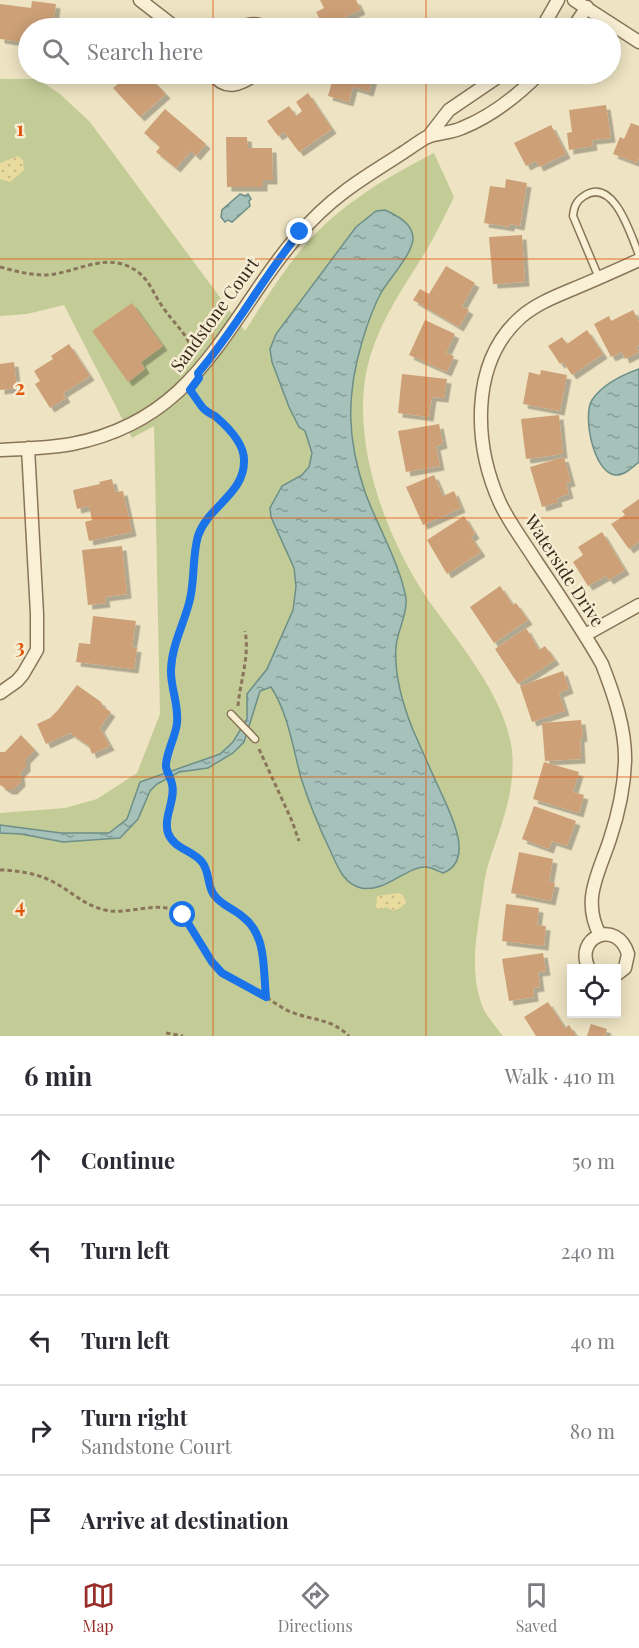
<!DOCTYPE html>
<meta charset="utf-8">
<style>
:root{--surface:#fff;--page:#f7f7f7;--text:#2b2b33;--muted:#7c7c81;--line:#e1e1e2;--accent:#982e29}
body{margin:0;font-family:"Playfair Display",serif;background:var(--page);color:var(--text)}
.controls{position:absolute;right:18px;bottom:18px;display:grid;overflow:hidden;border-radius:0px;box-shadow:0 3px 15px #0003}
.controls button{width:54px;height:54px;display:grid;place-items:center;padding:0;border:0;border-bottom:2px solid var(--line);background:var(--surface);color:var(--text);font:30px sans-serif}
.stop{position:absolute;width:18px;height:18px;margin:-14px;border:4px solid #1a73e8;border-radius:50%;background:#fff}
.stop.end{background:#1a73e8;border-color:#fff;box-shadow:0 2px 6px #0008}
.list{margin:0;padding:0;list-style:none}
h2{display:flex;justify-content:space-between;align-items:center;height:78px;margin:0;padding:0 24px;font-size:26px}
h2 small{font-size:20px;font-weight:400;color:var(--muted)}
.list li{display:grid;grid-template-columns:39px 1fr auto;gap:18px;align-items:center;box-sizing:border-box;height:90px;padding:0 24px;border-top:2px solid var(--line)}
.list b{display:block;font-size:22px;white-space:nowrap}
.list p{margin:0;font-size:20px;white-space:nowrap;color:var(--muted)}
.list em{font-size:20px;font-style:normal;color:var(--muted)}
.icon{flex:none;width:33px;height:33px;fill:none;stroke:currentColor;stroke-width:2;stroke-linecap:round;stroke-linejoin:round}
.map{position:relative;flex:none;width:639px;height:1036px;overflow:hidden}
.search{position:absolute;background:var(--surface);box-shadow:0 3px 15px #0003;left:18px;right:18px;top:18px;height:66px;display:flex;align-items:center;gap:15px;box-sizing:border-box;padding:0 21px;border-radius:33px;color:var(--muted);font-size:22px}
.sheet{height:528px;background:var(--surface)}
nav{display:flex;justify-content:space-around;align-items:center;box-sizing:border-box;height:84px;border-top:2px solid var(--line);background:var(--surface);font-size:16px;color:var(--muted)}
nav a{display:grid;justify-items:center;gap:3px}
nav .on{color:var(--accent)}
.map>svg:first-child{display:block}
.green{fill:#c3cc96}
.sand{fill:url(#sand-dots)}
.water{fill:url(#water-ripples);stroke:#6c8f88;stroke-width:1.5}
.building{fill:#cda078;filter:url(#shadow)}
.lines{fill:none;stroke-linecap:round;stroke-linejoin:round}
.lane-casing{stroke:#897559;stroke-width:9}
.street-casing{stroke:#897559;stroke-width:15}
.path{stroke:#897559;stroke-width:3;stroke-dasharray:4.5 3;stroke-linecap:butt}
.lane{stroke:#f9f0d6;stroke-width:6}
.street{stroke:#f9f0d6;stroke-width:12}
.route{stroke:#1a73e8;stroke-width:8}
.grid{fill:none;stroke:#df570d;stroke-width:1.5;stroke-opacity:0.55}
.labels{text-anchor:middle;stroke-width:5;stroke-linejoin:round;paint-order:stroke}
.street-label{font-size:18px;fill:#382c1e;stroke:#f6edd2}
.grid-label{font-size:20px;text-anchor:middle;font-weight:bold;fill:#df570d;stroke:#f6edd2;stroke-width:5;stroke-linejoin:round;paint-order:stroke}
</style>
<div class="map">
<svg width="639" height="1036" viewBox="0 0 639 1036">
<defs>
<pattern id="sand-dots" width="8" height="8" patternUnits="userSpaceOnUse" patternTransform="scale(1.5)"><rect width="8" height="8" fill="#eadb9f"/><path d="M2 2h.1M6 6h.1" fill="none" stroke="#c9bc88" stroke-width="1.8" stroke-linecap="round"/></pattern>
<pattern id="water-ripples" width="26" height="14" patternUnits="userSpaceOnUse" patternTransform="scale(1.5)"><rect width="26" height="14" fill="#a5c1ba"/><path d="M2 4q2-2 4 0t4 0M15 11q2-2 4 0t4 0" fill="none" stroke="#879d97"/></pattern>
<filter id="shadow"><feDropShadow dx="4.5" dy="4.5" stdDeviation="0" flood-color="#0004"/></filter>
</defs>
<rect width="100%" height="100%" fill="#eee4c3"/>
<path class="green" d="M0 79H38L60 94 90 122 245 331C264 302 283 270 306 244 341 204 387 177 434 153L454 197C446 213 438 230 429 246 408 281 383 315 371 354 345 434 387 544 434 608 464 649 506 700 512 751 516 791 501 825 489 862 484 877 483 895 480 912 475 946 470 977 484 1010 489 1019 497 1028 503 1036H0V813L65 808 97 799 137 773 160 714 154 426 132 438 64 305 27 314 0 316Z"/>
<path class="sand" d="M18 156 23 160 24 170 10 182 0 179V163Z
M398 893C403 894 405 898 406 903L400 908 393 911 386 907 381 910 376 907 377 896Z"/>
<path class="water" d="M240 194 245 196 248 194 251 199 249 201 250 206 232 222 228 220 225 222 221 217 222 210Z
M385 210C396 215 412 223 413 237 414 252 390 278 382 291 373 307 367 325 362 342 346 396 347 439 365 492 377 525 400 564 406 598 408 614 397 631 396 647 394 675 403 705 413 730 422 750 430 769 439 788 448 809 477 860 443 873 438 871 431 867 425 867 406 867 385 893 361 888 343 884 337 865 330 850 319 827 309 803 301 778 293 748 288 713 271 687L260 691 244 742 233 753 208 768 179 772 157 784 150 791 138 819 120 838 63 842 21 834 0 833V825L61 833H109L127 819 140 782 220 754 233 742 247 719V694L267 669 293 610 296 586 294 568 271 517 270 508 282 486 302 475 309 467 312 453 305 431 299 427 289 407 272 362 270 349 276 334 356 227 376 211Z
M639 369V462C633 467 624 476 615 475 594 473 582 416 592 400 602 385 622 375 639 369Z"/>
<path class="building" d="M320 0H356L361 10 324 27 316 12 324 8Z
M32 1 56 4 53 27 43 25 42 28H28V43L0 39V4L31 8Z
M120 74H147L166 94 140 117 113 88 125 78Z
M334 74H374L369 92 353 87 349 102 328 96Z
M308 93 332 129 299 152 284 132 278 136 267 121 289 106 296 116 302 111 296 102Z
M606 105 611 138 592 140 593 146 569 150 567 133 572 132 569 110Z
M165 109 206 144 196 156 191 151 176 168 156 152 160 147 144 133Z
M631 123 639 126V158L637 163 613 154 620 137 624 139Z
M551 125 566 154 539 167 536 161 526 166 514 143Z
M226 137H247L248 148H272L273 180H263V187H227Z
M506 179 527 183 520 226 510 224V227L484 223 490 186 505 188Z
M522 235 525 282 493 284 489 237Z
M446 266 475 283 462 306 469 310 459 327 413 300 420 289 429 294Z
M132 303 163 346 141 362 145 369 128 382 92 331Z
M633 310 639 322V345L636 346 639 352 625 359 622 352 611 357 594 324 609 316 611 321Z
M425 320 455 334 446 353 454 356 447 372 409 355Z
M587 330 603 354 572 375 563 362 560 364 548 346 562 337 567 344Z
M69 344 90 376 63 393 66 398 50 408 35 384 40 381 34 371 53 359 51 356Z
M14 362 17 388 0 390V364Z
M541 370 567 375 560 411 523 404 529 372 540 375Z
M402 374 447 379 444 398 432 397 429 417 398 413Z
M559 415 563 454 526 459 521 419Z
M439 424 443 444 436 446 440 466 406 472 398 431Z
M564 457 571 482 566 483 569 494 557 498 558 502 542 507 530 467Z
M434 475 443 496 454 491 461 508 423 525 406 487Z
M112 479 115 492 123 491 132 532 89 541 85 522 92 520 89 506 77 509 73 490 100 484 99 482Z
M639 499V542L629 549 611 524 625 515 622 511Z
M464 516 475 534 471 537 481 552 447 574 427 540Z
M602 532 625 570 609 580 606 576 588 586 573 562 583 555 578 547Z
M122 546 127 594 105 597 106 603 88 605 82 550Z
M500 586 513 605 516 603 528 620 494 643 470 607Z
M93 616 136 621 132 647 137 648 134 669 76 662 79 643 90 644Z
M526 628 539 650 545 646 555 660 518 684 495 649Z
M563 671 569 689 559 693 565 711 532 722 520 686Z
M77 685 101 702 103 707 111 712 100 728 110 746 92 754 89 746 70 733 46 744 37 724 50 718 58 710Z
M581 720 583 737 580 738 581 759 545 761 542 723Z
M21 735 35 750 26 759V767L20 773 21 782 13 790H8L0 785V752H5Z
M544 762 579 772 573 792 584 795 579 813 533 799Z
M534 806 576 821 567 846 552 841 549 849 522 839Z
M519 852 553 859 549 882 555 883 551 901 511 893Z
M506 904 539 908 537 925 546 926 544 946 502 941Z
M543 953 546 971 538 972 540 987 533 988 534 997 509 1001 502 959Z
M548 1002 565 1028 569 1025 576 1036H536L524 1017Z
M591 1024 607 1029 605 1036H587Z"/>
<g class="lines">
<defs>
<path id="lane" d="M599 278 573 216C574 207 576 201 584 196 614 176 631 236 639 255
M231 714 255 739"/>
<path id="street" d="M140 0 176 28
M574 0 639 42
M240 28C249 23 258 23 267 28
M542 28 558 0
M573 28 587 7
M213 74C226 92 241 84 256 74
M428 137 449 110 502 74
M0 450C24 449 49 448 72 444 169 425 206 365 257 290 282 253 308 219 344 192 362 178 381 167 401 154 409 149 418 142 427 137 438 133 451 133 462 128 492 116 517 96 539 74
M585 635 639 605
M0 693 17 681 23 674 37 650V614L28 448
M600 935C581 900 599 873 610 839 618 815 624 788 625 762 626 729 614 695 602 664 582 629 559 595 536 561 524 542 510 524 500 503 474 445 469 363 521 317 536 304 554 297 573 289 595 280 617 270 639 260
M589 969C573 937 617 918 628 954L625 968 616 975"/>
</defs>
<use href="#lane" class="lane-casing"/>
<use href="#street" class="street-casing"/>
<path class="path" d="M0 267C15 271 30 275 45 275 76 274 107 249 138 272 150 281 154 295 162 306 174 324 187 333 195 355
M193 394C196 398 199 404 203 408 206 412 211 413 215 416 228 426 244 443 244 460 245 494 208 507 199 536 192 556 195 578 190 599 185 622 173 644 171 669 170 686 179 704 177 723 176 736 165 754 166 766 167 778 174 784 172 797 171 809 165 820 169 833 173 849 192 850 202 862 210 872 207 886 214 895 221 905 234 909 243 916 267 935 263 970 266 997
M238 706C240 681 250 656 245 631
M259 749 292 821 299 841
M0 870C14 870 32 873 45 878 67 887 82 905 105 910 127 915 154 902 173 910 199 921 202 958 223 974 236 983 250 988 264 996 273 1001 281 1008 291 1012 314 1021 330 1018 349 1036
M166 1033 183 1036"/>
<use href="#lane" class="lane"/>
<use href="#street" class="street"/>
</g>
<g class="lines">
<path class="route" d="M183 915 212 962 222 973 266 997C263 970 267 935 243 917 234 909 221 905 214 895 207 886 210 872 202 862 192 850 174 849 168 833 163 817 176 800 172 784 171 778 167 773 166 767 165 755 176 736 177 723 179 704 170 687 171 669 172 644 185 622 190 599 195 578 192 557 198 536 208 506 245 494 244 460 244 443 228 427 215 416 211 414 207 412 204 409 199 404 195 396 190 390L199 378 198 373C236 329 263 277 300 232"/>
</g>
<path class="grid" d="M213 0V28M426 0V28M213 74V1036M426 74V1036M0 259H639M0 518H639M0 777H639"/>
<g class="labels">
<g class="street-label">
<text transform="translate(215 315) rotate(-54)" y="6">Sandstone Court</text>
<text transform="translate(564 571) rotate(57)" y="6">Waterside Drive</text>
</g>
</g>
<g class="grid-label">
<text x="20" y="136">1</text>
<text x="20" y="395">2</text>
<text x="20" y="654">3</text>
<text x="20" y="913">4</text>
</g>
</svg>
<div class="controls">
<button><svg class="icon" aria-label="locate" viewBox="0 0 24 24"><circle cx="12" cy="12" r="6"/><path d="M12 2v4M12 18v4M2 12h4M18 12h4"/></svg></button>
</div>
<div class="stop" style="left:183px;top:915px"></div>
<div class="stop end" style="left:300px;top:232px"></div>
<div class="search"><svg class="icon" aria-label="search" viewBox="0 0 24 24"><circle cx="10" cy="10" r="6"/><path d="M15 15l6 6"/></svg>Search here</div>
</div>
<section class="sheet">
<h2>6 min<small>Walk · 410 m</small></h2>
<ul class="list">
<li><svg class="icon" aria-label="ahead" viewBox="0 0 24 24"><path d="M12 20V5M6 11l6-6 6 6"/></svg><div><b>Continue</b></div><em>50 m</em></li>
<li><svg class="icon" aria-label="left" viewBox="0 0 24 24"><path d="M17 20v-9H6M10 6l-5 5 5 5"/></svg><div><b>Turn left</b></div><em>240 m</em></li>
<li><svg class="icon" aria-label="left" viewBox="0 0 24 24"><path d="M17 20v-9H6M10 6l-5 5 5 5"/></svg><div><b>Turn left</b></div><em>40 m</em></li>
<li><svg class="icon" aria-label="right" viewBox="0 0 24 24"><path d="M7 20v-9h11M14 6l5 5-5 5"/></svg><div><b>Turn right</b><p>Sandstone Court</p></div><em>80 m</em></li>
<li><svg class="icon" aria-label="arrive" viewBox="0 0 24 24"><path d="M6 21V4h12l-3 4 3 4H6"/></svg><div><b>Arrive at destination</b></div></li>
</ul>
</section>
<nav>
<a class="on"><svg class="icon" aria-label="map" viewBox="0 0 24 24"><path d="M3 6l6-2 6 2 6-2v14l-6 2-6-2-6 2zM9 4v14M15 6v14"/></svg>Map</a>
<a><svg class="icon" aria-label="directions" viewBox="0 0 24 24"><path d="M12 3l9 9-9 9-9-9zM9 14v-3h6M13 9l2 2-2 2"/></svg>Directions</a>
<a><svg class="icon" aria-label="saved" viewBox="0 0 24 24"><path d="M7 4h10v16l-5-4-5 4z"/></svg>Saved</a>
</nav>
